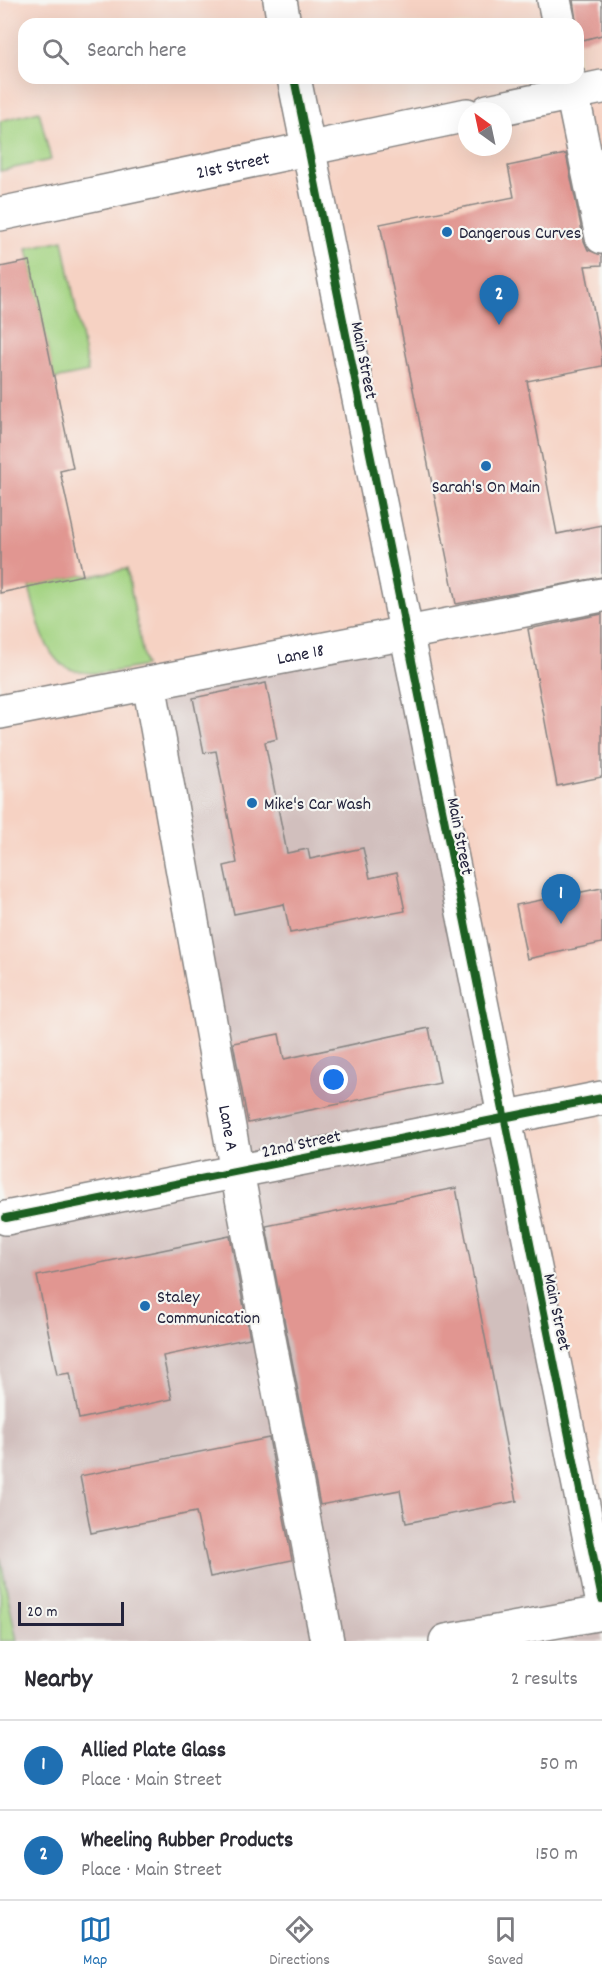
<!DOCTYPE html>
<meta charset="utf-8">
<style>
:root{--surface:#fff;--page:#f7f7f7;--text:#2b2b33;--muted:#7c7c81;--line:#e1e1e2;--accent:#1f6fb2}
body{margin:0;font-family:Dekko,sans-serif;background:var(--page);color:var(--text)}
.compass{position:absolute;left:458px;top:102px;width:54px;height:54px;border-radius:50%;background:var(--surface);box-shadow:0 6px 24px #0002;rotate:327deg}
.scale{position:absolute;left:18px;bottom:15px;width:106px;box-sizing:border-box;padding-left:6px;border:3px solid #22223b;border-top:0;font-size:16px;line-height:21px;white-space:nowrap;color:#22223b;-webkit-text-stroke:4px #f6f6f2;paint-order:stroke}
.you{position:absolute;left:334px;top:1080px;width:21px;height:21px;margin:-15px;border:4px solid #fff;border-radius:50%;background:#1a73e8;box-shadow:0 0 0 9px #1a73e833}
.badge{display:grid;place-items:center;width:39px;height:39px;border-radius:50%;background:var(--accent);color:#fff;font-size:20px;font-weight:700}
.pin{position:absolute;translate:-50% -50px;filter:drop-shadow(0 2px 3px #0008)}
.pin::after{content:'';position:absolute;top:32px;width:21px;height:18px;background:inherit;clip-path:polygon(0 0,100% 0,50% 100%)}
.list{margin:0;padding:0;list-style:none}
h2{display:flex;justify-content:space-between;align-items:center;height:78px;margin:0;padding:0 24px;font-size:26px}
h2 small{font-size:20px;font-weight:400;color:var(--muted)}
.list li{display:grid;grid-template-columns:39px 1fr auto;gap:18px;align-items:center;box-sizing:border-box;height:90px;padding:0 24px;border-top:2px solid var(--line)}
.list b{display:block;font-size:22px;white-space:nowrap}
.list p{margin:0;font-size:20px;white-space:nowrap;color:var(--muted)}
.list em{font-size:20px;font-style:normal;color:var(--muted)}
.icon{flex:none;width:33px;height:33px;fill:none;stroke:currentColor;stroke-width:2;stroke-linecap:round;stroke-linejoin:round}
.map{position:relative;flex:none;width:602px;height:1641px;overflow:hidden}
.search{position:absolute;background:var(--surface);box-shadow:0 6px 24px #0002;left:18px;right:18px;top:18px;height:66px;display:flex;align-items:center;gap:15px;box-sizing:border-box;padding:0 21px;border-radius:18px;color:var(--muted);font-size:22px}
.sheet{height:258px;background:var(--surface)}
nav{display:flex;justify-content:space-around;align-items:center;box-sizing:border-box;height:84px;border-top:2px solid var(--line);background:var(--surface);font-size:16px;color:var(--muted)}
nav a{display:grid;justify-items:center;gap:3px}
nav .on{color:var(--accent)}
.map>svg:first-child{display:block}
.built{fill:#f6d2c3;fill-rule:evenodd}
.industrial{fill:#d1bfbd}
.green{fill:#a3d381;stroke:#627a5e;stroke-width:1.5}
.building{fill:#e19691}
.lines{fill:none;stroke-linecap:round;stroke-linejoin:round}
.minor-casing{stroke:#868381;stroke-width:36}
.minor{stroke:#fff;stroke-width:33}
.cycleway-casing{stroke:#f6f6f2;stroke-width:11}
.cycleway{stroke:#1b5e20;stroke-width:8}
.poi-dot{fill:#1f6fb2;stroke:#f6f6f2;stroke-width:2}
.labels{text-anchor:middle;stroke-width:4.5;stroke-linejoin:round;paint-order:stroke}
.street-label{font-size:18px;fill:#22223b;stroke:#f6f6f2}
.poi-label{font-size:18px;fill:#22223b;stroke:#f6f6f2;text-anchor:start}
</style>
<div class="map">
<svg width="602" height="1641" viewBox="0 0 602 1641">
<rect width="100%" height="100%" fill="#f6f6f2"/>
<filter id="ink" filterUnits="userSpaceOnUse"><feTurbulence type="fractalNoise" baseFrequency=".0167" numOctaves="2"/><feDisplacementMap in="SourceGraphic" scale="12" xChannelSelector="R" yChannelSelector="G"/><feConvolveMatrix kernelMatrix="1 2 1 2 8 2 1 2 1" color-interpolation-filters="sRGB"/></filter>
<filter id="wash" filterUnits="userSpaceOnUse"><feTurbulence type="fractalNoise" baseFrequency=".008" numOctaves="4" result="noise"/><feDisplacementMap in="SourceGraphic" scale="24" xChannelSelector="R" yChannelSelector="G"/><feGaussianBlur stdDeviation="1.35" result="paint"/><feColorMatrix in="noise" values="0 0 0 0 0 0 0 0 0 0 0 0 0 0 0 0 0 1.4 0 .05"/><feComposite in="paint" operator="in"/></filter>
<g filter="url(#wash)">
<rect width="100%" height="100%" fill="#ebe4c7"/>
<path class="built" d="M0 0H602V1599L237 1172 0 1220ZM24 24H578V78H24ZM467 111H503V147H467Z"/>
<path class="industrial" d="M405 634 602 1599V1641H0V1220L237 1172 149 683Z"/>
<path class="green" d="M39 111 51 160 0 171V121Z
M63 240 88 372 54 379 27 248Z
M127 569 145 666C57 684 49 670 29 586L83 575 91 576Z
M0 1556 17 1641H0Z"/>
<g id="blocks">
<path class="building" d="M573 0H602V35L579 41Z
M566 154 584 241 588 250 602 255V265L585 266 602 353V366L527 381 557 534 602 525V577L456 604 380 224 514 197 508 166Z
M30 261 73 468 60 471 83 575 0 593V267Z
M602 614V777L557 786 528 629Z
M266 683 277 739 265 742 287 853 308 849 310 859 363 848 370 878 397 872 405 911 290 933 284 904 234 914 224 866 237 863 216 751 204 753 193 698Z
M602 888V943L527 959 516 905Z
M429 1028 440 1083 248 1123 233 1043 279 1034 284 1059Z
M456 1188 517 1501 406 1523 400 1490 320 1505 266 1226Z
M230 1236 250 1338 163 1356 172 1399 79 1419 70 1373 57 1375 37 1276Z
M269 1438 292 1560 210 1577 196 1512 91 1533 80 1476Z"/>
</g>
</g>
<g filter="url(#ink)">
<use href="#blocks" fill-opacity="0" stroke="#868381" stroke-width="1.5"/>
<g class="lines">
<defs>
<g id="minor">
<path d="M280 0 284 24"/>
<path d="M554 0 559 24"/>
<path d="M294 78 602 1599"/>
<path d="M569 78 602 237"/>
<path d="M488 111 602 87"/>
<path id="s1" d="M0 214 467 115"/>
<path id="s2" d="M149 683 237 1172 327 1641"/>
<path id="s3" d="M0 712 602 595"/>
<path d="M6 1218 602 1098"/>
<path d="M446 1641 602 1613"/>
</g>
</defs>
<use href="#minor" class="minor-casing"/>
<use href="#minor" class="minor"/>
<defs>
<path id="cycleway" d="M294 78 602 1599
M6 1218 602 1098"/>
</defs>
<use href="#cycleway" class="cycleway-casing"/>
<use href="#cycleway" class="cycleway"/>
</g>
</g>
<g class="poi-dot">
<circle cx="447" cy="232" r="6"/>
<circle cx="486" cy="466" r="6"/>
<circle cx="252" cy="803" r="6"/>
<circle cx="145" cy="1306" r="6"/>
</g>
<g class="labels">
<g class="street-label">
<text dy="6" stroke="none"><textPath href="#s1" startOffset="238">21st Street</textPath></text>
<text transform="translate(365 360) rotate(79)" y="6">Main Street</text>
<text dy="6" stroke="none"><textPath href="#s3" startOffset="306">Lane 18</textPath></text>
<text transform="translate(461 836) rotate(79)" y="6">Main Street</text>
<text dy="6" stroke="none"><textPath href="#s2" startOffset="452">Lane A</textPath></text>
<text transform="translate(301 1143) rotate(-12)" y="6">22nd Street</text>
<text transform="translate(558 1312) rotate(78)" y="6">Main Street</text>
</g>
<g class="poi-label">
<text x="459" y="238">Dangerous Curves</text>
<text x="486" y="492" text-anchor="middle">Sarah's On Main</text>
<text x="264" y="809">Mike's Car Wash</text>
<text x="157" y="1302">Staley<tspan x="157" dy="21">Communication</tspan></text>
</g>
</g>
</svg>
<svg class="compass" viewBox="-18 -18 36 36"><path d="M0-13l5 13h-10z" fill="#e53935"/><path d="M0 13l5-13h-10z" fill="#7c7c81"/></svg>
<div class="scale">20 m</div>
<div class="you"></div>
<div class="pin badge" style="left:561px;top:924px">1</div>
<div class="pin badge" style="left:499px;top:325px">2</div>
<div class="search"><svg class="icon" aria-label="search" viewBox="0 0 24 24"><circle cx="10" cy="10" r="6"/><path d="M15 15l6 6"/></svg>Search here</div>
</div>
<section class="sheet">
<h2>Nearby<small>2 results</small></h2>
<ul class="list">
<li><span class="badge">1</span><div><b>Allied Plate Glass</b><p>Place · Main Street</p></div><em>50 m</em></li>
<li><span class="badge">2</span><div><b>Wheeling Rubber Products</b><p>Place · Main Street</p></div><em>150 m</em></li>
</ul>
</section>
<nav>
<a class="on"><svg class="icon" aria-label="map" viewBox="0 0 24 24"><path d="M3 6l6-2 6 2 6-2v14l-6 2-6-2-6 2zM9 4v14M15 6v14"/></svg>Map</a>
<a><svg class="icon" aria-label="directions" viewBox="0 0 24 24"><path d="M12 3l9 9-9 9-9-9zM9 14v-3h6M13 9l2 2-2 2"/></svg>Directions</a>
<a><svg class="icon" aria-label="saved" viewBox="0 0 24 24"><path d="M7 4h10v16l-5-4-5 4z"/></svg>Saved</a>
</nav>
